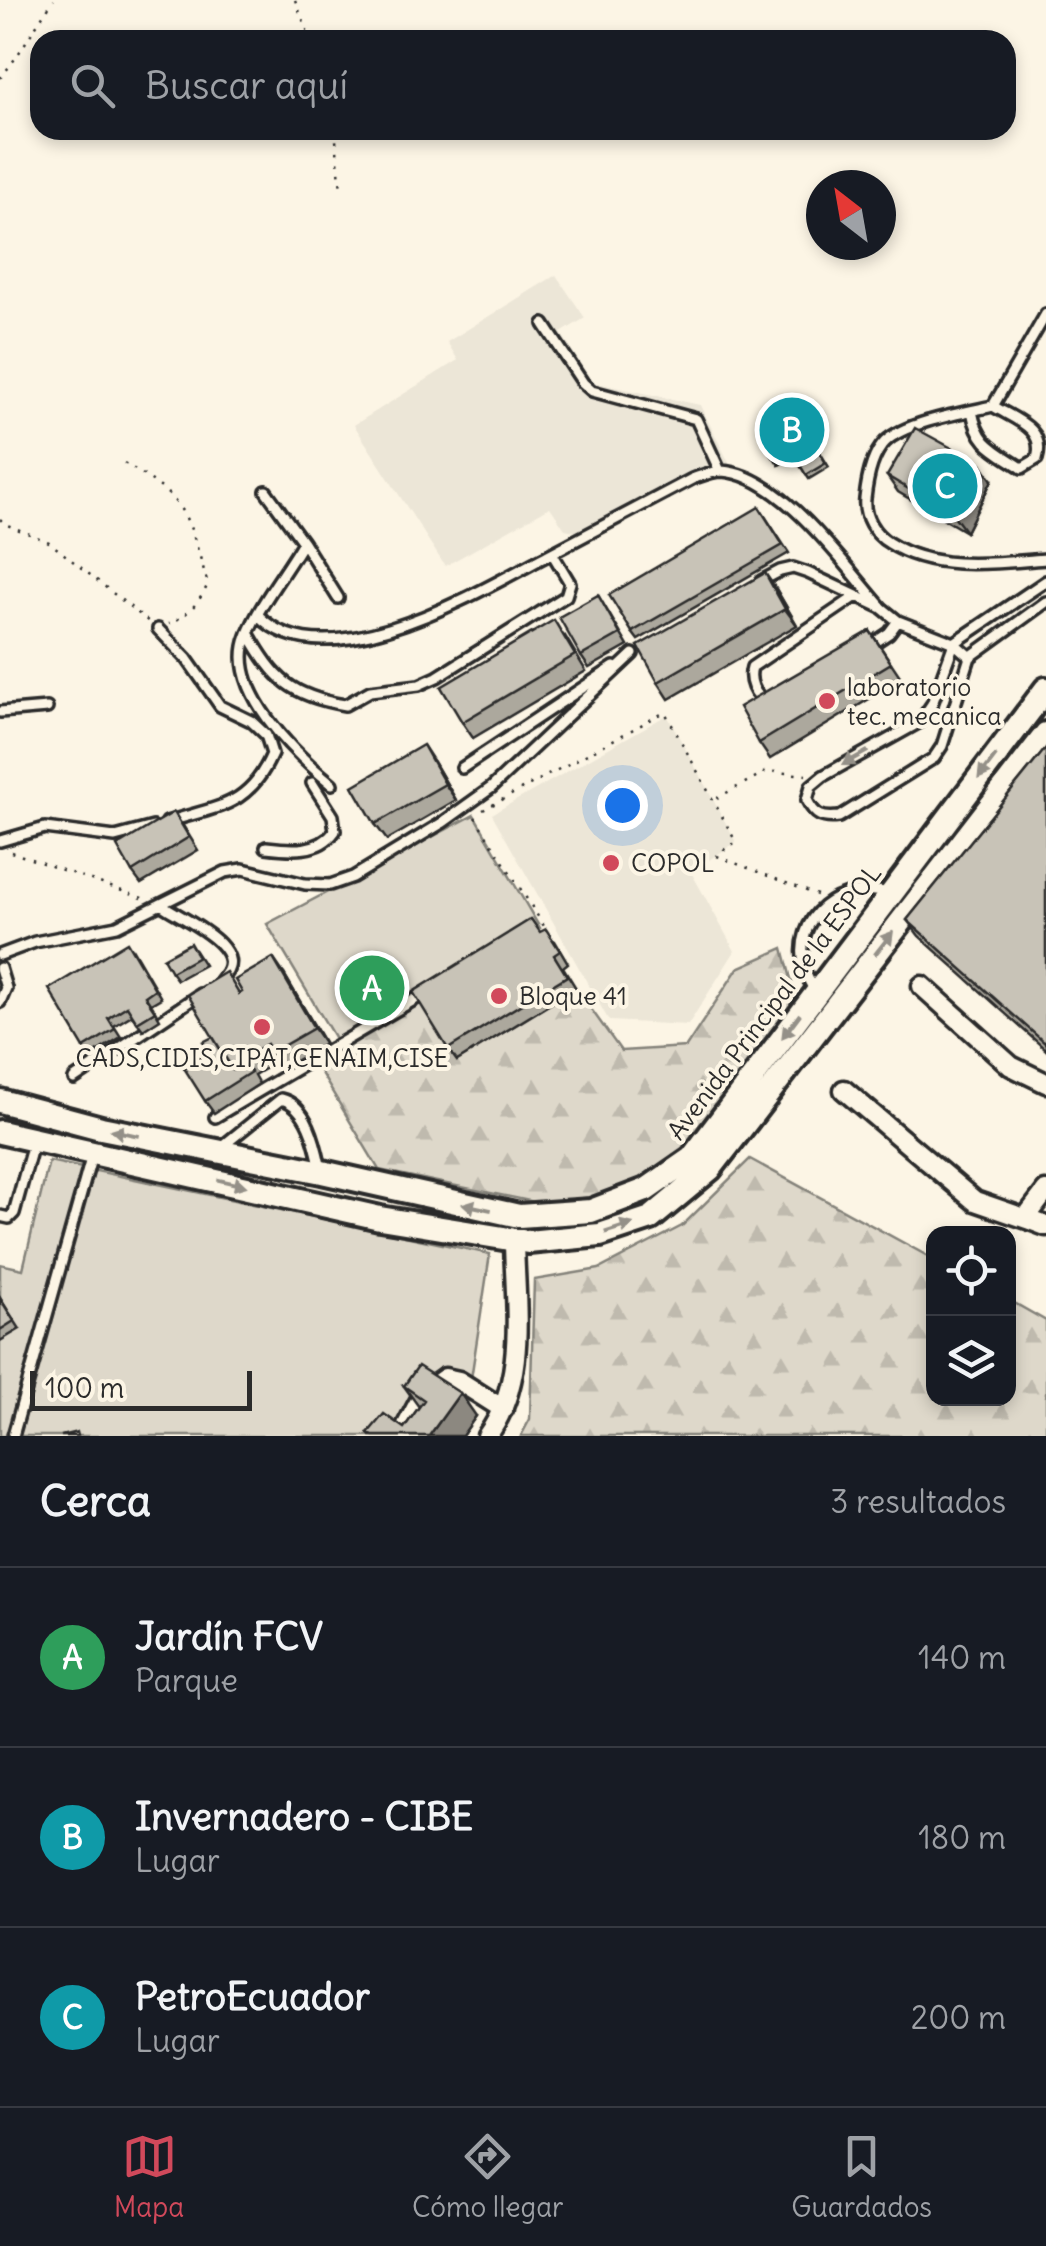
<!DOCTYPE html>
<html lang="es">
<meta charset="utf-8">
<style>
:root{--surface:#171b24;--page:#242831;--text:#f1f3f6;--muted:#9ea1a6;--line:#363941;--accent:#d1495b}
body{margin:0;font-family:Delius,sans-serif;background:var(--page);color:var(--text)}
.controls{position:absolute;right:30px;bottom:30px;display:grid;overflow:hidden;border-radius:20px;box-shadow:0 5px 15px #0003}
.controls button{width:90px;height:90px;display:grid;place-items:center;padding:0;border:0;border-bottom:2px solid var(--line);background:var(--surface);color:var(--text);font:50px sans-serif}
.compass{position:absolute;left:806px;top:170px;width:90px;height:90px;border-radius:50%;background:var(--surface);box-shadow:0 5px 15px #0003;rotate:329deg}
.scale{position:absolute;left:30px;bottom:25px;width:222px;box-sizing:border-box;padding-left:10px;border:5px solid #2b2b2b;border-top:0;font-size:28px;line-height:35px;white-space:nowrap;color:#2b2b2b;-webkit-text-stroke:8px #fcf5e5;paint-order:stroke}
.you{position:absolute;left:622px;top:805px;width:35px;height:35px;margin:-25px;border:8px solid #fff;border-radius:50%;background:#1a73e8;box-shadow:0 0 0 15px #1a73e833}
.badge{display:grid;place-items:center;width:65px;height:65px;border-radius:50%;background:var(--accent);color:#fff;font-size:32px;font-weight:700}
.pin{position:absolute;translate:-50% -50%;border:5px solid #fff;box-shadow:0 2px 10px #0006}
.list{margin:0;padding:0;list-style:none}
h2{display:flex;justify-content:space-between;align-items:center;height:130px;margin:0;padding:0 40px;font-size:42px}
h2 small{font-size:32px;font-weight:400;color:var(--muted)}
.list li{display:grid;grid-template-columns:65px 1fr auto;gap:30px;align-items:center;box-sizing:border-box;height:180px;padding:0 40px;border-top:2px solid var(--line)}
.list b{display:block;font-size:38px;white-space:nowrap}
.list p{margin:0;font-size:32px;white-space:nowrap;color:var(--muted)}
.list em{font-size:32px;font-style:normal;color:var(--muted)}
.icon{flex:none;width:55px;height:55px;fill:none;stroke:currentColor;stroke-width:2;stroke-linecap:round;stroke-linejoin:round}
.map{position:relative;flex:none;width:1046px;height:1436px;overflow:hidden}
.search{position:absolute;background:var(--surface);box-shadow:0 5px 15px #0003;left:30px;right:30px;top:30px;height:110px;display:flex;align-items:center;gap:25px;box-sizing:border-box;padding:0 35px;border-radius:30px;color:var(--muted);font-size:38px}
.sheet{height:670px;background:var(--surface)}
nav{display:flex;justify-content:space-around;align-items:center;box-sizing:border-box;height:140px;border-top:2px solid var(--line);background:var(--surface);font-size:28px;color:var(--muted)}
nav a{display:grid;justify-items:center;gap:5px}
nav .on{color:var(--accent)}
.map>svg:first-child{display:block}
.built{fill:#ece6d7}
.forest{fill:url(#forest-firs);stroke:#84827a;stroke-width:2.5}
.park{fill:#ded8ca;stroke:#84827a;stroke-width:2.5}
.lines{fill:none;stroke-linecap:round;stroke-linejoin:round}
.service-casing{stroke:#2b2b2b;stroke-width:16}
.minor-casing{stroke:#2b2b2b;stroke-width:25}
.tertiary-casing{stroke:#2b2b2b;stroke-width:30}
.path{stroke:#2b2b2b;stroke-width:2.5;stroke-dasharray:2.5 8;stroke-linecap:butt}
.service{stroke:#fcf5e5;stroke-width:9}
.minor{stroke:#fcf5e5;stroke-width:18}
.tertiary{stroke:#fcf5e5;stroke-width:22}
.wall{fill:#aca89d;stroke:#2b2b2b;stroke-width:2.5}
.shaded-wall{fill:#8c8880;stroke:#2b2b2b;stroke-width:2.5}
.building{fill:#c8c3b7;stroke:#2b2b2b;stroke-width:2.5}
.oneway{fill:#949088}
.poi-dot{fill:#d1495b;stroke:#fcf5e5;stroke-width:4}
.labels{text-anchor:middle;stroke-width:8;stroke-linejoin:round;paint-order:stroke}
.poi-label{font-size:25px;fill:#2b2b2b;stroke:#fcf5e5;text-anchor:start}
.street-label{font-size:25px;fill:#2b2b2b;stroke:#fcf5e5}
</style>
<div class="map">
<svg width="1046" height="1436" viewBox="0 0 1046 1436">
<defs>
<pattern id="forest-firs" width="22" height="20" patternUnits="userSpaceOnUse" patternTransform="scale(2.5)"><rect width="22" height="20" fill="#ded8ca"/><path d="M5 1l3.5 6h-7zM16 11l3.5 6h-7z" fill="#bfbaae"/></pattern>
</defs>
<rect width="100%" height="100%" fill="#fcf5e5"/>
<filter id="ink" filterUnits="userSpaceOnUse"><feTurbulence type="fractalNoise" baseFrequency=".01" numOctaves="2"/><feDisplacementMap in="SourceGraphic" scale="20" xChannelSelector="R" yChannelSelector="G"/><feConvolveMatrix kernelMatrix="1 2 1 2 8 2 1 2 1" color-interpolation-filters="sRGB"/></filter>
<g filter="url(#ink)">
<path class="built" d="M556 275 585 318 561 333 592 382 700 405 730 465 692 470 579 532 565 529 550 507 445 566 354 425 458 360 447 342Z
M667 715 736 842 691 872 735 951 688 1025 609 1021 492 814Z"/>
<path class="forest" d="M783 948 797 1002 696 1134 655 1177 599 1196 544 1204 379 1170 315 1063 423 998 457 1061 576 988 621 1051 686 1047 738 968Z
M750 1159 933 1259 934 1398H1008L1009 1300 1046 1321V1436H521L530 1419 534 1280 599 1269 682 1226Z"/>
<path class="park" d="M474 815 540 928 340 1047 267 924Z
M49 1161 490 1254 467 1405 444 1436H0V1264L23 1269Z"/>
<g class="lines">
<defs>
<path id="service" d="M544 324 583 383 592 391 696 419 720 471
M993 406 1046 314
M972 411C978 445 995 450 1022 468L1037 459C1046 428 1016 420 993 406 966 412 905 422 885 442 871 456 867 480 865 499 863 516 874 534 889 543 934 572 996 563 1046 559
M266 491 303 542C285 573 260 603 247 636 226 689 295 754 332 784
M303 542 338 598
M761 581 780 571 793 568 808 573 882 608 898 621 954 643 970 657
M1046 581 954 643 932 704 920 722 823 776 811 786 807 800C815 816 822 819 839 817L934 758 942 746 970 657 1046 602
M258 615C324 685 482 590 548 555 596 530 644 504 692 479 701 476 712 471 722 471 782 475 844 565 882 608
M158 629 187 659 220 706 251 721 266 735 272 754C249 807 218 806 167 822
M248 633C275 680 291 696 345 705L370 691 419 685 437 677 566 596 570 583 552 553
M868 647 889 633 898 621
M767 702C754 696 748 680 752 667L855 597
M0 712 47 708
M462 768 614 667
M0 841 45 828 115 837 153 827
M266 847C291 850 319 853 335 831L333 816 312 783
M162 905C182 919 254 949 221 979
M0 955 35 942 117 926 225 872 243 869 305 884 330 885 353 877 442 823 491 788 633 654
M0 968 6 988 0 1002
M815 992C812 985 806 977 805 970 791 915 841 882 889 893
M74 1079 200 994
M215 1117 424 994
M219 1149 281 1099C308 1105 316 1146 321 1169
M0 1216 9 1218 14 1213 34 1140
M13 1436 92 1155"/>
<path id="minor" d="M922 986 1011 1066 1046 1083
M844 1090 975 1201 1030 1220
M1046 1191 1030 1212V1220L1046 1226
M407 1425 424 1393 445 1378 459 1381 503 1409
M487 1436C528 1380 515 1306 514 1241"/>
<path id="tertiary" d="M0 1101 101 1128 322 1172 519 1216 591 1211 646 1190 692 1158 1046 689
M0 1132 380 1218 528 1242 600 1235 651 1218 710 1169 1046 734"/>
</defs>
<use href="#service" class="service-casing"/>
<use href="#minor" class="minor-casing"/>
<use href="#tertiary" class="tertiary-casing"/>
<path class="path" d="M295 0 311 40
M0 78C21 54 34 26 54 0
M335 130 341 190
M124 463C189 501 187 515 208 584 199 603 188 615 169 624
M0 519 5 524 49 542 149 622
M717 798 767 771 806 775
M483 810 665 712 736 842 716 855
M475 817 544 926
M11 852 145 899
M717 856 817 895"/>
<use href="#service" class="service"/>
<use href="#minor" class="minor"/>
<use href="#tertiary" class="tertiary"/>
</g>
<path class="wall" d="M788 400 829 467 809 479 794 456 779 465 765 444 781 434Z
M887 476 992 480 966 532 898 492Z
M759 507 789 553 638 640 632 632Z
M776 589 797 625 669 699 658 682Z
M598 595 628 646 589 668 581 656Z
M870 631 902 679 770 759 759 743Z
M565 636 586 671 473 738 462 722Z
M1046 748V1050L919 936 907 920Z
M434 762 456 800 387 840 375 824Z
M182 824 198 850 141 884 132 872Z
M540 932 555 941 568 963 563 967 576 988 457 1061 448 1049Z
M133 950 161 998 151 1004 160 1019 143 1030 132 1015 114 1026 121 1037 90 1056 84 1048Z
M195 951 204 965 177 980 171 972Z
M284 974 325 1044 283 1068 278 1061 254 1075 259 1084 214 1113 205 1101 209 1052 241 993Z
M0 1298 20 1329 0 1341Z
M404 1386 476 1416 462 1436H370L368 1433 404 1428 419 1407Z"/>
<path class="shaded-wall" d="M981 464 992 480 966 532 954 516Z
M765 573 776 589 797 625 785 609Z
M423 745 434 762 456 800 445 784Z
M273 958 284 974 325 1044 314 1028Z
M460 1393 476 1416 462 1436H429Z"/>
<path class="building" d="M788 400 826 463 806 475 768 413Z
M915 428 981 464 954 516 887 476Z
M781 434 789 447 773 457 765 444Z
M759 507 783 545 632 632 609 595Z
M765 573 785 609 658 682 638 646Z
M598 595 620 634 581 656 559 617Z
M554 620 575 655 462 722 441 687Z
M870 631 891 663 759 743 739 707Z
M423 745 445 784 375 824 353 786Z
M1046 748V1044L907 920Z
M174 812 189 837 132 872 117 846Z
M531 919 540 932 546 929 560 951 554 955 567 976 448 1049 413 992Z
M127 942 155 989 145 996 155 1011 137 1022 127 1006 108 1018 115 1029 84 1048 49 989Z
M190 943 198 957 171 972 163 958Z
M273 958 314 1028 272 1052 267 1044 230 1066 188 995 226 972 239 994 242 992 235 980Z
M213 1037 233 1070 245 1063 251 1072 205 1101 184 1068 209 1052 203 1042Z
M0 1298 14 1321 0 1330Z
M418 1366 460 1393 429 1436H373L368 1433 384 1414 404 1428 424 1400 404 1386Z
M77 1432 78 1436H61Z"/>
<defs><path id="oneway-solid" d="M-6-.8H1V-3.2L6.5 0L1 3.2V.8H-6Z" transform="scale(2.5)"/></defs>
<g class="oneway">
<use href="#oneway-solid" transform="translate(855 758) rotate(151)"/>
<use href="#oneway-solid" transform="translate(987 767) rotate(127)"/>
<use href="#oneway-solid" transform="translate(884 943) rotate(-52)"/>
<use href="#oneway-solid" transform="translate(791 1026) rotate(127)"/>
<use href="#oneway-solid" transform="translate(125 1133) rotate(-168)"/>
<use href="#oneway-solid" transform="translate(232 1183) rotate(13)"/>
<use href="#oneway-solid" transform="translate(477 1207) rotate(-168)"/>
<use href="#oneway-solid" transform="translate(619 1228) rotate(-18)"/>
</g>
</g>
<g class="poi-dot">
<circle cx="827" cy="701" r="10"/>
<circle cx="611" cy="863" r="10"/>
<circle cx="499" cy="996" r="10"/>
<circle cx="262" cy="1027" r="10"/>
</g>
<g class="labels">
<g class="poi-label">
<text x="847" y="696">laboratorio<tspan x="847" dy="29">tec. mecanica</tspan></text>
<text x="631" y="872">COPOL</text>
<text x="519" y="1005">Bloque 41</text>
<text x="262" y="1067" text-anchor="middle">CADS,CIDIS,CIPAT,CENAIM,CISE</text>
</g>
<g class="street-label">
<text transform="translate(774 1002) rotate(-53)" y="9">Avenida Principal de la ESPOL</text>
</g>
</g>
</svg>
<div class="controls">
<button><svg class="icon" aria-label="locate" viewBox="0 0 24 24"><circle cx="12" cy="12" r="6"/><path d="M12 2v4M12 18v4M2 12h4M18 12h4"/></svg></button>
<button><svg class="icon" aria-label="layers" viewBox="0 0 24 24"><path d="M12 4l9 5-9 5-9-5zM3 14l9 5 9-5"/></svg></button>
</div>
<svg class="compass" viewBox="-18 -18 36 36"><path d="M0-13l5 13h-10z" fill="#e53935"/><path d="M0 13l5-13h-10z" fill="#9ea1a6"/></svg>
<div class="scale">100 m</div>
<div class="you"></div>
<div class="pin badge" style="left:372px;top:988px;background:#2e9e5b">A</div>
<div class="pin badge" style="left:792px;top:430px;background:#0f9aa8">B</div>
<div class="pin badge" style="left:945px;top:486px;background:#0f9aa8">C</div>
<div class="search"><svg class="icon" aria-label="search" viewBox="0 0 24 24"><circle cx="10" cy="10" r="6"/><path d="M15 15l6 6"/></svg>Buscar aquí</div>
</div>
<section class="sheet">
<h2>Cerca<small>3 resultados</small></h2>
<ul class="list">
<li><span class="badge" style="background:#2e9e5b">A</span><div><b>Jardín FCV</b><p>Parque</p></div><em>140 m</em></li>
<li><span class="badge" style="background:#0f9aa8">B</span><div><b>Invernadero - CIBE</b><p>Lugar</p></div><em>180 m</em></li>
<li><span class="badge" style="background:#0f9aa8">C</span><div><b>PetroEcuador</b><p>Lugar</p></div><em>200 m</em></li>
</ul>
</section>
<nav>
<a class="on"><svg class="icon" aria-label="map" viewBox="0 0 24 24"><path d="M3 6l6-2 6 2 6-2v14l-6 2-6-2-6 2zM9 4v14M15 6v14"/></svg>Mapa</a>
<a><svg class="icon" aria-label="directions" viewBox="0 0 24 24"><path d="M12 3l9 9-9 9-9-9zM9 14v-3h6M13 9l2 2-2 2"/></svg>Cómo llegar</a>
<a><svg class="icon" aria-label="saved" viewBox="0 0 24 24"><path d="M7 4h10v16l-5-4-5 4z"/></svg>Guardados</a>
</nav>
